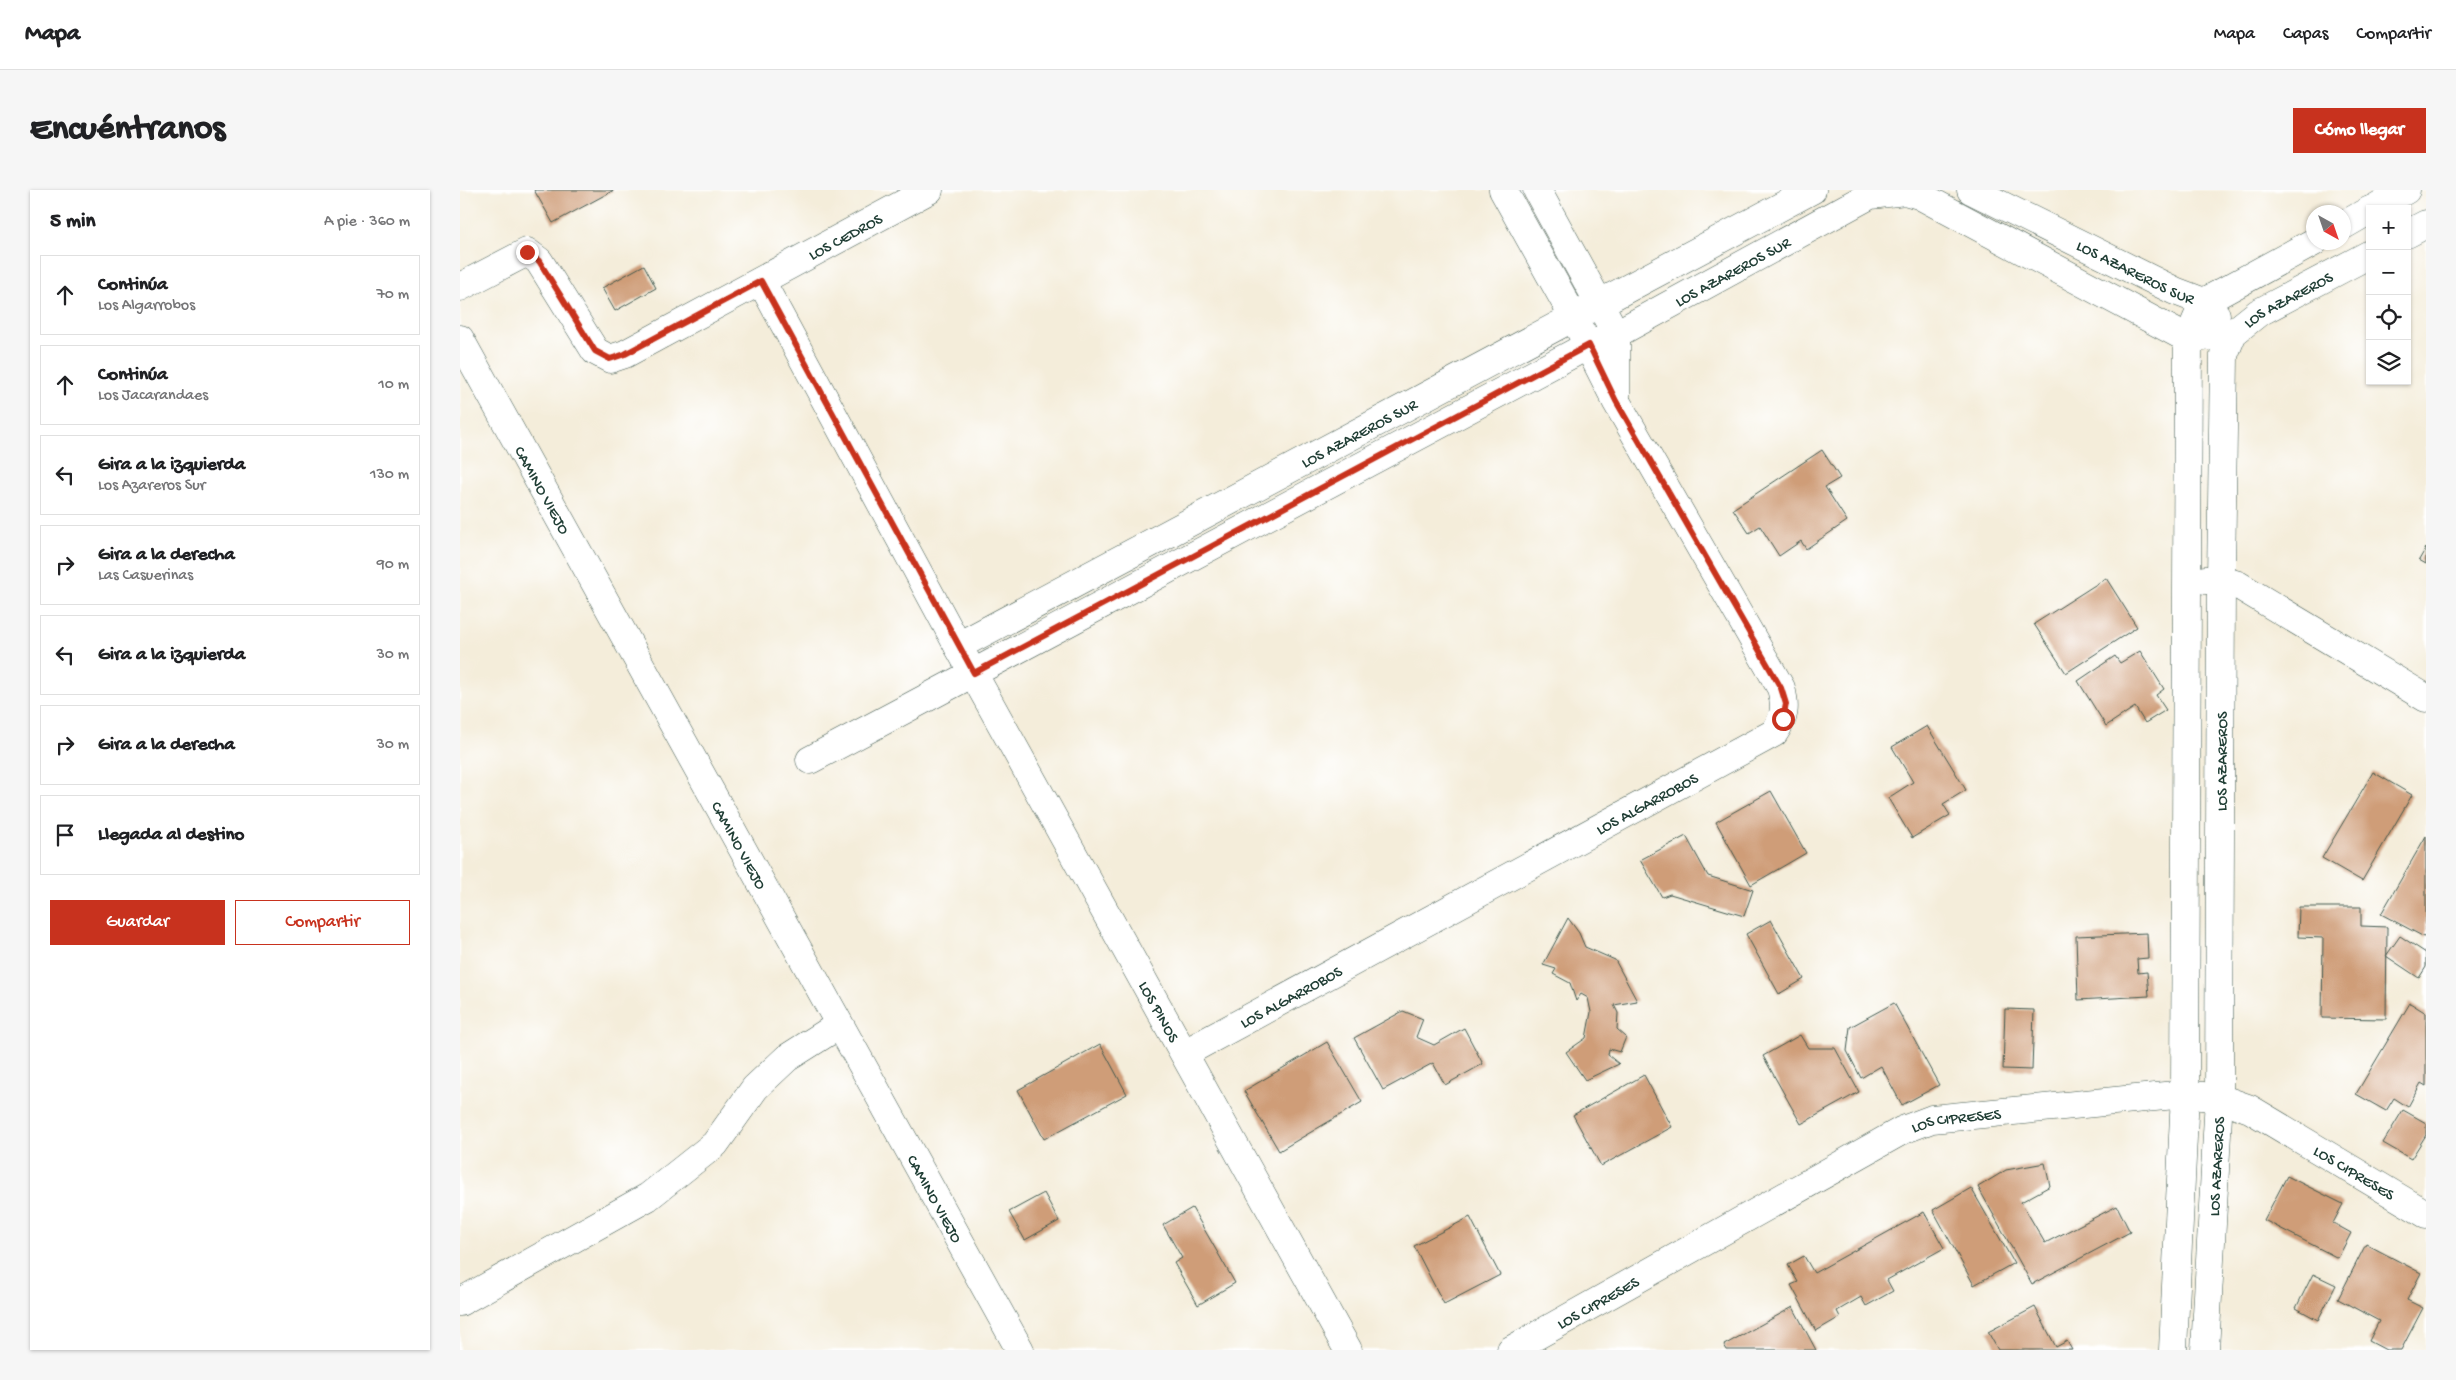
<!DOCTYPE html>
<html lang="es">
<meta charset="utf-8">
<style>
:root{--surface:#fff;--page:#f6f6f6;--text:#202124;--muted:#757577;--line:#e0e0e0;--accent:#c8321e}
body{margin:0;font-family:"Gochi Hand",sans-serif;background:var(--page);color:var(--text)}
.controls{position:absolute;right:15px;top:15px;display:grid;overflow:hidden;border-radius:0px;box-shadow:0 1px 4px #0004}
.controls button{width:45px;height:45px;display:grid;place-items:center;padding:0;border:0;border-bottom:1px solid var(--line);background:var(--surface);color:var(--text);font:25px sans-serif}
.compass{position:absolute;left:1846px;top:15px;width:45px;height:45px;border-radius:50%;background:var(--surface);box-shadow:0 1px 4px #0004;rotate:140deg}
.stop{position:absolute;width:15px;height:15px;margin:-11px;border:4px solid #c8321e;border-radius:50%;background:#fff}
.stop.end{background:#c8321e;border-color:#fff;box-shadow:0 1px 5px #0008}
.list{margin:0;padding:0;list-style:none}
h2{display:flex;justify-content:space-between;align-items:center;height:65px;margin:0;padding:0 20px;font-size:21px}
h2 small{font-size:16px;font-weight:400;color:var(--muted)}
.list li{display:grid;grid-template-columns:32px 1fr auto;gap:15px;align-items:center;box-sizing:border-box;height:80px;margin:0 10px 10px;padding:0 10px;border:1px solid var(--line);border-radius:0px}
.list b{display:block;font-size:19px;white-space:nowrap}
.list p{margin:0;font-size:16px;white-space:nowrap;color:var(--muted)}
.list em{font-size:16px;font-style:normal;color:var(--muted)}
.actions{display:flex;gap:10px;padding:15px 20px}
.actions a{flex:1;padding:11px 0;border:1px solid var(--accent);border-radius:0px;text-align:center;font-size:18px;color:var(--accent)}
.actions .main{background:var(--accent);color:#fff}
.icon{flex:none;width:28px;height:28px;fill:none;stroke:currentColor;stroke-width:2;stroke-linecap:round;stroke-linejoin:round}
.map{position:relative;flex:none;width:1966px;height:1160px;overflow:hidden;border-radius:0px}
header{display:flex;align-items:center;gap:30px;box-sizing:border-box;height:70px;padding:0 25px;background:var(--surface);border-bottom:1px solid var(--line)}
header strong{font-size:24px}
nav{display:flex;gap:28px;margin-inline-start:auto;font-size:18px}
.intro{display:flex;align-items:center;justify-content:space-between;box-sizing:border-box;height:120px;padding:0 30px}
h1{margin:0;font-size:35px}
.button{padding:12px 22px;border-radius:0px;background:var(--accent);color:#fff;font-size:18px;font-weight:700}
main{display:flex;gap:30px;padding:0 30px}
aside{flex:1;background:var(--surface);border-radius:0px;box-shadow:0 1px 4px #0004}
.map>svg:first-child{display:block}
.building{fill:#cf9d78}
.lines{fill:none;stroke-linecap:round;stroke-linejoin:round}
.street-casing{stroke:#3f574d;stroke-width:29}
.secondary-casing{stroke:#3f574d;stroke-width:29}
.street{stroke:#fff;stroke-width:28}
.secondary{stroke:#fff;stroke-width:28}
.route{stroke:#c8321e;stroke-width:6}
.labels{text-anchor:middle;stroke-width:5;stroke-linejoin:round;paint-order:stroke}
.street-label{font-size:16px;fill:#1f3d34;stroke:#fff}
</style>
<header>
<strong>Mapa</strong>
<nav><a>Mapa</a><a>Capas</a><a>Compartir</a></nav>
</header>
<div class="intro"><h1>Encuéntranos</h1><a class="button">Cómo llegar</a></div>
<main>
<aside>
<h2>5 min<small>A pie · 360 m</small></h2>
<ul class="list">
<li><svg class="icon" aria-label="ahead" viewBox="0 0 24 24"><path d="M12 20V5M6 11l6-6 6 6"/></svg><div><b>Continúa</b><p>Los Algarrobos</p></div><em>70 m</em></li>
<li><svg class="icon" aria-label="ahead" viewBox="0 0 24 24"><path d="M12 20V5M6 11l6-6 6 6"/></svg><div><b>Continúa</b><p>Los Jacarandaes</p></div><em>10 m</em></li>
<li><svg class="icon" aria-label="left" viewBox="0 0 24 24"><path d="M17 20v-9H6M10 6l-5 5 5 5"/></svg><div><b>Gira a la izquierda</b><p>Los Azareros Sur</p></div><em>130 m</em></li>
<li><svg class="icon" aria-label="right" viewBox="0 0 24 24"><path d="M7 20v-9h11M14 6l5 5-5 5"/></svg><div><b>Gira a la derecha</b><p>Las Casuerinas</p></div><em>90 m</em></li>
<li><svg class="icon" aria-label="left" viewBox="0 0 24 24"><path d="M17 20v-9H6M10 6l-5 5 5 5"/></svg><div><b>Gira a la izquierda</b></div><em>30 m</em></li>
<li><svg class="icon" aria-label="right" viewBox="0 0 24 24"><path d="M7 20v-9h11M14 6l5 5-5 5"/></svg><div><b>Gira a la derecha</b></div><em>30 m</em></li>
<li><svg class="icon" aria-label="arrive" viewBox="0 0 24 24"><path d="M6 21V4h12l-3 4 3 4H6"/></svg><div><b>Llegada al destino</b></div></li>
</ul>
<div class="actions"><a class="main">Guardar</a><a>Compartir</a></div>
</aside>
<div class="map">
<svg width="1966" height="1160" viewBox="0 0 1966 1160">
<rect width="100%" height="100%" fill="#fff"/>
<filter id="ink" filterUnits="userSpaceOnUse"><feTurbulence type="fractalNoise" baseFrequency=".02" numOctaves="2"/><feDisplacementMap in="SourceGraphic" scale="10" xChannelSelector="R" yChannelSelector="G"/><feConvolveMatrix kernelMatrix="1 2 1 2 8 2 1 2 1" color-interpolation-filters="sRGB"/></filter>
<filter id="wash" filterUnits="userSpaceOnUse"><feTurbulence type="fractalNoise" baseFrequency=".0096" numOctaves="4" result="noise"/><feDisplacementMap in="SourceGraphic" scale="20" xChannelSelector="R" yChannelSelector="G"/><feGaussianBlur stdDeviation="1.12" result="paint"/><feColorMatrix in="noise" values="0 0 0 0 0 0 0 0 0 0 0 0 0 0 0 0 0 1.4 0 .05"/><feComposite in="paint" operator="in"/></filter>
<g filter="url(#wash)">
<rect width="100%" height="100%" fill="#f4edda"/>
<g id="blocks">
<path class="building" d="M74 0H154L93 33Z
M184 75 196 98 155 121 142 98Z
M1362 260 1380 288 1365 297 1387 331 1346 359 1341 351 1319 366 1300 336 1289 343 1273 319Z
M1966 358V374L1959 370Z
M1646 388 1677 437 1606 483 1574 434Z
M1680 461 1704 499 1696 505 1706 520 1685 533 1675 517 1646 536 1618 491 1655 466 1660 473Z
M1467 536 1506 600 1483 614 1490 625 1452 648 1428 608 1453 592 1432 557Z
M1913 582 1952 605 1902 691 1862 668Z
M1311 601 1346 663 1291 695 1256 632Z
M1226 646 1248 686 1293 700 1284 726 1210 704 1202 707 1180 670Z
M1966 646V748L1921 724Z
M1839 717H1901V736L1927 737 1926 829 1862 828 1863 748 1838 747Z
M1108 728 1119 743 1125 757 1155 770 1177 811 1154 815 1158 823 1157 839 1166 847 1160 862 1149 859 1148 865 1159 874 1125 890 1106 862 1126 848 1131 822 1128 808 1121 804 1116 811 1110 793 1093 784 1096 779 1083 775Z
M1311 730 1344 789 1319 804 1286 744Z
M1687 743 1688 768 1677 769 1678 783 1687 782 1689 806 1618 810 1616 746Z
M1940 746 1966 763V777L1959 788 1926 766Z
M1434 813 1479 895 1442 915 1421 876 1401 888 1387 861 1390 837Z
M1950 813 1966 823V896L1961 893 1948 917 1934 908 1926 921 1896 904Z
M1545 819 1574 820 1572 880 1543 879Z
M943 821 963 829 956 847 974 855 1004 838 1023 874 985 895 973 873 923 900 894 848Z
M1340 845 1348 858H1375L1399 902 1341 934 1303 866Z
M867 852 902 912 819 961 784 901Z
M640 854 667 904 584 949 558 900Z
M1184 885 1212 937 1141 976 1113 925Z
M1943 920 1966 933V945L1951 969 1923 953Z
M1585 973 1590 996 1561 1012 1585 1053 1657 1016 1670 1042 1572 1094 1518 997 1546 980Z
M1827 986 1883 1014 1873 1033 1891 1043 1878 1068 1804 1030Z
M1511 998 1554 1073 1514 1095 1473 1020Z
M584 1003 599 1031 565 1050 549 1022Z
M732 1018 775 1093 738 1115 714 1073 722 1068 703 1035Z
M1464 1022 1484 1058 1427 1090 1433 1101 1406 1116 1401 1107 1377 1121 1380 1127 1356 1141 1331 1095 1338 1092 1328 1075 1344 1066 1354 1083Z
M1010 1027 1040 1085 984 1114 954 1056Z
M1906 1054 1961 1083 1947 1110 1963 1118 1941 1160H1926L1909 1151 1919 1131 1878 1109Z
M1853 1084 1876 1095 1858 1130 1836 1118Z
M1333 1117 1356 1160H1267L1264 1155Z
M1575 1117 1596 1157 1607 1151 1612 1160H1538L1528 1142Z"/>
</g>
</g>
<g filter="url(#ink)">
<use href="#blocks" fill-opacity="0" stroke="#3f574d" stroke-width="1"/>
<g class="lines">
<defs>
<g id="street">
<path d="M1077 0 1156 144V205"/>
<path id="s1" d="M1511 0 1715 101 1744 112 1756 125"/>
<path d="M1913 19 1946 0"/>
<path d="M1884 35 1910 20"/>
<path d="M1947 44 1966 34"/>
<path id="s2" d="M301 91 498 456 888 1160"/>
<path id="s3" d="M0 97 67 62 79 71 135 161 150 169 165 164 469 0"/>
<path d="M1745 390H1761L1778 395 1966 508"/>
<path id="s4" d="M498 456 1352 0"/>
<path id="s5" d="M350 570 1129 155 1156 144 1410 5 1445 1 1459 5 1728 149 1773 143"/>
<path id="s6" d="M725 863 1314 543C1325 527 1326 517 1321 498L1156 211 1113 126 1043 0"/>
<path d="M0 1112 188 1007 255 954 295 898 327 868 379 835"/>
<path id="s7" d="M1051 1160 1443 940 1472 929 1725 904 1759 908 1790 919 1966 1024"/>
<path d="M1713 1160 1725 904 1728 149 1744 112 1854 52"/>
<path id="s8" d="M1745 1160 1759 908 1761 390 1764 165 1773 143 1798 123 1910 64"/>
</g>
<g id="secondary">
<path id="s9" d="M0 149 560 1160"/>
</g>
</defs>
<use href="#street" class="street-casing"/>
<use href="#secondary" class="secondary-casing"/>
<use href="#street" class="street"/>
<use href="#secondary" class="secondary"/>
</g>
</g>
<g class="lines" filter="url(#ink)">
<path class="route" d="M67 62 79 71 135 161 150 169 165 164 301 91 514 483 1129 155 1156 211 1321 498 1326 514 1323 529"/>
</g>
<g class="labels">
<g class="street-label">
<text dy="6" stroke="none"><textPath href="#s3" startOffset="479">LOS CEDROS</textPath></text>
<text dy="6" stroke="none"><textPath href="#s5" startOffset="1044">LOS AZAREROS SUR</textPath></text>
<text dy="6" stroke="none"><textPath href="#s1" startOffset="184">LOS AZAREROS SUR</textPath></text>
<text dy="6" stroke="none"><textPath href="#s8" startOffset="1084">LOS AZAREROS</textPath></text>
<text dy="6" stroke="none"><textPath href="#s4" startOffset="454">LOS AZAREROS SUR</textPath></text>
<text dy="6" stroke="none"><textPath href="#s9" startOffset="172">CAMINO VIEJO</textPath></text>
<text dy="6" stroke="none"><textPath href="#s8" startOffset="589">LOS AZAREROS</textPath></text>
<text dy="6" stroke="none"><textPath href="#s6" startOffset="525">LOS ALGARROBOS</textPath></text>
<text dy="6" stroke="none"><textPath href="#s9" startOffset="578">CAMINO VIEJO</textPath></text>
<text dy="6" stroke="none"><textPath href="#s6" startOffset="120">LOS ALGARROBOS</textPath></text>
<text dy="6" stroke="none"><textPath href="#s2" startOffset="832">LOS PINOS</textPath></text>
<text dy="6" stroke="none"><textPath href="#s7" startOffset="504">LOS CIPRESES</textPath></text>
<text dy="6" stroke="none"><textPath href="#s8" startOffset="184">LOS AZAREROS</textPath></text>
<text dy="6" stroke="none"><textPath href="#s7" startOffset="924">LOS CIPRESES</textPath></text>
<text dy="6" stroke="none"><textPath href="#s9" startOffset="982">CAMINO VIEJO</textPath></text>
<text dy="6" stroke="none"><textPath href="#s7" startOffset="99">LOS CIPRESES</textPath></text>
</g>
</g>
</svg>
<div class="controls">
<button>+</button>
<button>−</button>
<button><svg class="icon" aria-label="locate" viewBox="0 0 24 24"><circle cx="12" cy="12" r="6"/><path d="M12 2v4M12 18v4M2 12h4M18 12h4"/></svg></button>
<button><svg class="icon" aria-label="layers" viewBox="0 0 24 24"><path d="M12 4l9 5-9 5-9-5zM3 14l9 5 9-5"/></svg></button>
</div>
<svg class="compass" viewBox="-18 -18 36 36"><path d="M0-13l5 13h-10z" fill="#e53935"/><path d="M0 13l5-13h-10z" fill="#757577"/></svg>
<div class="stop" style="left:1323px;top:529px"></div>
<div class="stop end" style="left:67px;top:62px"></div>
</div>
</main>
